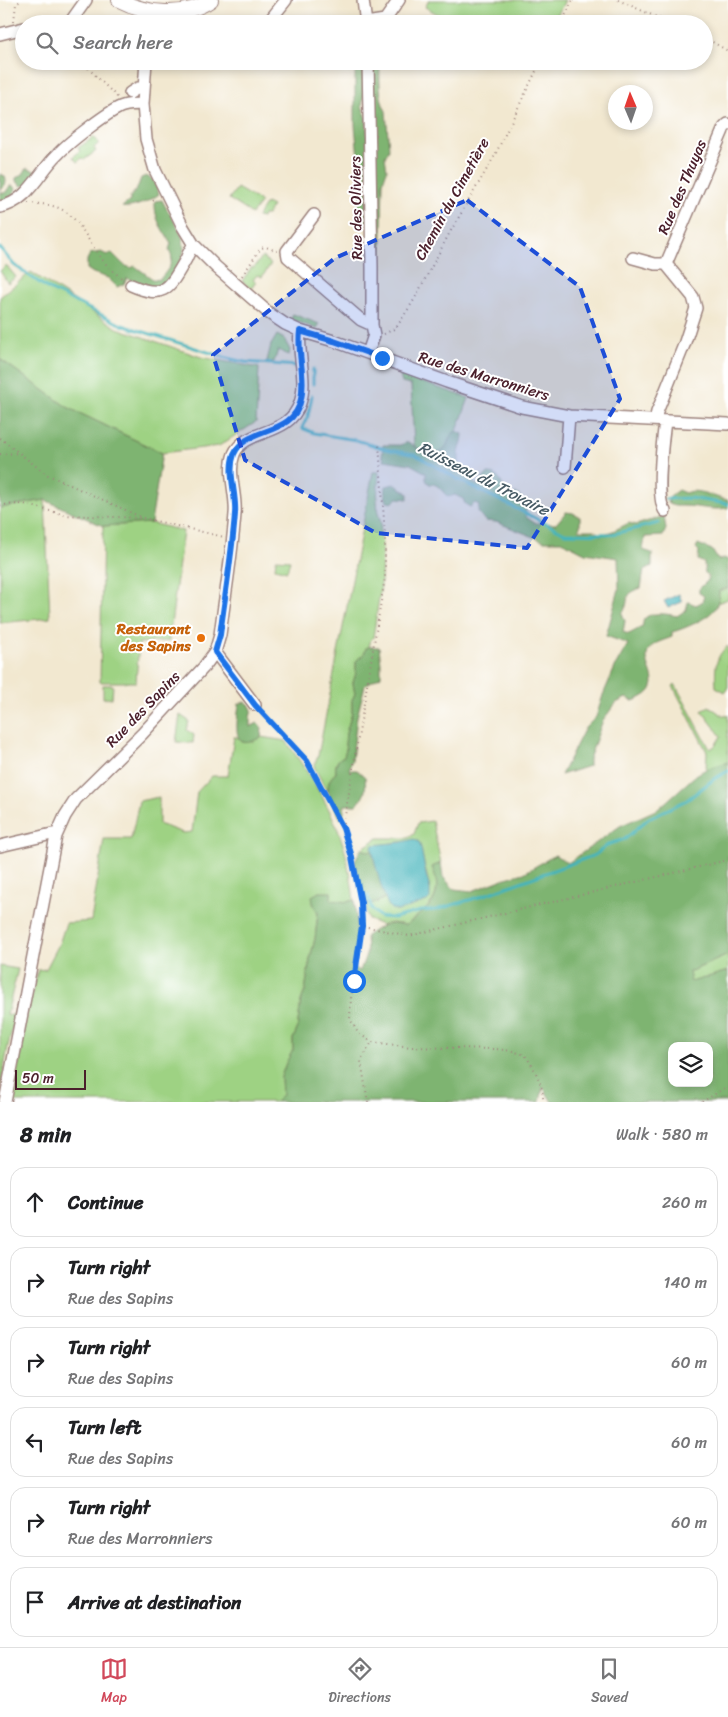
<!DOCTYPE html>
<meta charset="utf-8">
<style>
:root{--surface:#fff;--page:#f2f2f2;--text:#202124;--muted:#757577;--line:#e0e0e0;--accent:#d1495b}
body{margin:0;font-family:Sriracha,sans-serif;background:var(--page);color:var(--text)}
.controls{position:absolute;right:15px;bottom:15px;display:grid;overflow:hidden;border-radius:10px;box-shadow:0 2px 8px #0003}
.controls button{width:45px;height:45px;display:grid;place-items:center;padding:0;border:0;border-bottom:1px solid var(--line);background:var(--surface);color:var(--text);font:25px sans-serif}
.compass{position:absolute;left:608px;top:85px;width:45px;height:45px;border-radius:50%;background:var(--surface);box-shadow:0 2px 8px #0003;rotate:358deg}
.scale{position:absolute;left:15px;bottom:12px;width:71px;box-sizing:border-box;padding-left:5px;border:2px solid #4a1f2b;border-top:0;font-size:14px;line-height:18px;white-space:nowrap;color:#4a1f2b;-webkit-text-stroke:4px #fff;paint-order:stroke}
.stop{position:absolute;width:15px;height:15px;margin:-11px;border:4px solid #1a73e8;border-radius:50%;background:#fff}
.stop.end{background:#1a73e8;border-color:#fff;box-shadow:0 1px 5px #0008}
.list{margin:0;padding:0;list-style:none}
h2{display:flex;justify-content:space-between;align-items:center;height:65px;margin:0;padding:0 20px;font-size:21px}
h2 small{font-size:16px;font-weight:400;color:var(--muted)}
.list li{display:grid;grid-template-columns:32px 1fr auto;gap:15px;align-items:center;box-sizing:border-box;height:70px;margin:0 10px 10px;padding:0 10px;border:1px solid var(--line);border-radius:15px}
.list b{display:block;font-size:19px;white-space:nowrap}
.list p{margin:0;font-size:16px;white-space:nowrap;color:var(--muted)}
.list em{font-size:16px;font-style:normal;color:var(--muted)}
.icon{flex:none;width:28px;height:28px;fill:none;stroke:currentColor;stroke-width:2;stroke-linecap:round;stroke-linejoin:round}
.map{position:relative;flex:none;width:728px;height:1102px;overflow:hidden}
.search{position:absolute;background:var(--surface);box-shadow:0 2px 8px #0003;left:15px;right:15px;top:15px;height:55px;display:flex;align-items:center;gap:12px;box-sizing:border-box;padding:0 18px;border-radius:28px;color:var(--muted);font-size:19px}
.sheet{height:545px;background:var(--surface)}
nav{display:flex;justify-content:space-around;align-items:center;box-sizing:border-box;height:70px;border-top:1px solid var(--line);background:var(--surface);font-size:14px;color:var(--muted)}
nav a{display:grid;justify-items:center;gap:2px}
nav .on{color:var(--accent)}
.map>svg:first-child{display:block}
.green{fill:#9ed283;stroke:#747857}
.forest{fill:#7eb471;stroke:#646a4e;fill-rule:evenodd}
.water{fill:#44b4bb;stroke:#476a73}
.lines{fill:none;stroke-linecap:round;stroke-linejoin:round}
.stream{stroke:#44b4bb;stroke-width:3}
.minor-casing{stroke:#9e847e;stroke-width:14}
.major-casing{stroke:#9e847e;stroke-width:16}
.path{stroke:#9e847e;stroke-width:2;stroke-dasharray:1 4;stroke-linecap:butt}
.minor{stroke:#fff;stroke-width:11}
.major{stroke:#fff;stroke-width:14}
.route{stroke:#1a73e8;stroke-width:6}
.marked{fill:#1d4ed8;fill-opacity:0.2;stroke:#1d4ed8;stroke-width:4;stroke-dasharray:10 6;stroke-linejoin:round}
.food-dot{fill:#e8710a;stroke:#fff;stroke-width:2}
.labels{text-anchor:middle;stroke-width:4;stroke-linejoin:round;paint-order:stroke}
.street-label{font-size:15px;fill:#4a1f2b;stroke:#fff}
.food-label{font-size:15px;font-weight:bold;fill:#c56008;stroke:#fff;text-anchor:end}
.water-label{font-size:16px;font-style:italic;fill:#485b65;stroke:#fff}
</style>
<div class="map">
<svg width="728" height="1102" viewBox="0 0 728 1102">
<rect width="100%" height="100%" fill="#fff"/>
<filter id="ink" filterUnits="userSpaceOnUse"><feTurbulence type="fractalNoise" baseFrequency=".02" numOctaves="2"/><feDisplacementMap in="SourceGraphic" scale="10" xChannelSelector="R" yChannelSelector="G"/><feConvolveMatrix kernelMatrix="1 2 1 2 8 2 1 2 1" color-interpolation-filters="sRGB"/></filter>
<filter id="wash" filterUnits="userSpaceOnUse"><feTurbulence type="fractalNoise" baseFrequency=".0096" numOctaves="4" result="noise"/><feDisplacementMap in="SourceGraphic" scale="20" xChannelSelector="R" yChannelSelector="G"/><feGaussianBlur stdDeviation="1.12" result="paint"/><feColorMatrix in="noise" values="0 0 0 0 0 0 0 0 0 0 0 0 0 0 0 0 0 1.4 0 .05"/><feComposite in="paint" operator="in"/></filter>
<g filter="url(#wash)">
<rect width="100%" height="100%" fill="#f2e8d0"/>
<path class="green" d="M429 0H565L553 24H455L425 7Z
M94 137 99 143 94 148 96 151 84 160 82 158 77 162 73 157 80 151 78 148Z
M237 188 261 202 252 214 229 199Z
M266 203 272 206 267 215H263L262 218 257 217Z
M262 257 271 264 262 277 257 275 253 280 256 282 251 289 242 281 252 267 254 268Z
M6 265 16 277 8 283 0 271Z
M31 272 117 328 201 357 259 368 256 422 219 446 162 453 67 407 0 359V297Z
M293 314 319 324 317 329 291 319Z
M277 335 284 339 290 350 289 355 278 350 274 362 267 361 271 345Z
M400 375 469 398 457 431C448 434 450 442 445 448 441 454 431 453 425 454L414 445 411 385 402 383Z
M373 472H379L377 500 378 513 381 524 380 534 382 544 381 585 373 638 371 639 369 647 366 648 364 654 356 661V673L353 683 355 694 352 700V713L346 733 345 745 346 749 344 756C336 760 335 765 336 773 329 778 329 784 327 792L314 766 318 756Z
M45 500 50 618 0 623V508Z
M151 523 183 531 169 641 139 643 136 682H100L103 526Z
M276 559 290 560 287 571 275 568Z
M728 588V599L717 603 719 591Z
M728 646V687L725 692 716 687C715 670 714 657 728 646Z
M675 684 710 749 715 746 721 736 702 711 709 706 723 716 728 715V762L706 769 707 752 673 686Z
M103 685H113L112 698H103Z
M180 715 189 721 187 730 194 735 193 743 176 742Z
M234 737H237L242 742 253 741 261 737 286 741C313 780 343 823 349 872H350L354 900 347 902 330 900 331 892 313 903 318 912 315 939 310 959 305 991 301 1001 297 1030 293 1039V1050L286 1063 281 1077 282 1095 275 1102H11L21 1053 25 1020 38 970 46 969 59 944 66 923 91 921 104 839H131L139 801 159 797V824L183 833 192 832 197 792 212 776H228Z
M432 821 441 863 432 867C445 898 429 907 406 925L392 923 381 925 369 920 366 912 367 904 378 902 386 897 390 907 430 889 419 842 414 840C400 843 385 842 372 848V852L361 849 378 838H408L414 834 418 823Z
M728 955V971L690 983 689 972Z
M0 966 18 969 7 1014 14 1015 13 1026 8 1046 0 1092Z"/>
<path class="forest" d="M355 61H361L366 86 362 106 367 118 368 222H362C357 213 357 200 361 190L355 125Z
M372 61H380C380 76 378 99 386 111L389 149 385 157 387 170 383 182 381 268H376Z
M27 168 35 171 36 175 28 185 22 186 16 181V178L23 174Z
M0 174 5 176C7 184 6 184 0 190L2 193H5L10 186H13L16 188 13 196 6 200H0Z
M146 176 154 180 159 194C151 201 132 209 122 207L130 201V197L137 189 141 178Z
M162 200C170 217 188 235 183 255 180 265 172 275 168 284 150 290 143 288 127 278L124 284 117 287 108 278 93 273 87 269V260L90 254 101 252 107 255 112 253 124 265 131 268 135 266 154 280 160 279C167 271 176 261 169 250L171 243C162 229 154 219 155 201Z
M0 359 67 407 162 453 151 523 103 526 45 500 0 508Z
M457 431 463 434C463 442 460 447 459 454 458 467 466 478 477 485L487 474C502 473 501 486 508 497L516 493C525 500 526 506 526 517L535 523 556 524 566 512 573 513 580 517V527L578 530H594L600 535 613 531 629 523 636 525 664 516 666 529 663 536 645 537 643 550 652 553V566L644 570 641 588C620 595 632 602 622 613L625 621 623 632 629 634 642 627C643 624 643 621 644 619 651 611 668 614 677 616L686 610 688 602 696 605 702 602 704 596 699 593V589L708 580V575L705 573 704 563 698 560 699 551 696 548 698 544 712 550 718 560 724 558 728 560V588L719 591C719 597 718 605 714 610 707 619 684 629 672 632V637C665 640 656 642 651 647 635 665 675 686 633 701L626 698 616 703 603 720 589 759V766L561 775 585 728 596 717 603 695 616 665 628 644 606 636 619 589 618 558 585 553 562 541H544L496 522 485 521 478 512 479 505 475 503 470 507 465 504 463 499 455 495 448 497C441 491 439 483 429 484L426 480V473L410 464 384 460 382 454 383 445H400L408 442 425 454C431 453 441 454 445 448 450 442 448 434 457 431Z
M394 484 408 493V499L398 498 392 503 387 502 385 495 386 486Z
M678 490 685 493C698 487 714 498 728 500V508C709 511 700 506 683 506 676 506 674 507 668 503L670 496Z
M369 647H379L381 663V676L365 685 357 717 352 760 349 770H357L365 777C366 790 366 796 356 805H345L343 817 341 819C334 805 319 785 336 773 335 765 336 760 344 756L346 749 345 745 346 733 352 713V700L355 694 353 683 356 673V661L364 654 366 648Z
M244 702 249 704 252 710 250 717V727L258 723 262 728 261 737C230 756 237 722 239 704Z
M728 762V955L689 972 691 982 728 971V1102H552L543 1087 540 1102H275L282 1095 281 1077 286 1063 293 1050V1039L297 1030 301 1001 305 991 310 959 315 939 318 913 313 903 312 896 319 892H331V900L347 902 354 900C358 925 358 942 352 966L360 971 367 952 366 936C382 925 386 922 406 925 430 907 445 898 432 867L441 863 443 877 454 889 472 891 506 878 524 873 555 855 568 863 620 826 658 809 696 775 706 769ZM672 1046H709V1083H672Z
M361 849 372 852 386 897 378 902 367 904 356 870 355 860Z"/>
<path class="water" d="M679 594 682 602 668 608 664 601Z
M414 839 419 842 421 848 426 874 430 889V898L427 901 398 911C395 910 392 910 390 908 384 901 373 858 372 848L373 845 402 842Z"/>
<g class="lines">
<path class="stream" d="M0 248 14 265 47 288 122 325 227 358 245 362 297 366
M313 384V369
M312 396 308 416 302 428 314 433 356 440 385 449 416 455 463 482 565 533 613 534 659 523
M665 499 689 498 728 504
M367 895 372 909 380 917 394 918 421 911 436 910 479 897 595 855 609 844 625 839 649 818 687 800 714 779 728 771"/>
</g>
</g>
<g filter="url(#ink)">
<g class="lines">
<defs>
<path id="minor" d="M363 0 366 24
M366 23 385 20 399 0
M69 24 86 0
M142 24 143 8
M267 24 286 0
M0 34 24 28
M146 61 143 104 146 139 155 170 183 227 194 245 216 267 270 314 285 324 300 331 334 341 447 382 522 407 569 416 728 424
M368 61 372 267V325L374 335 368 353
M130 93 138 88H144
M0 207C28 202 39 172 58 154 69 142 110 110 123 106 129 104 136 104 143 104
M314 215 287 251 288 257 361 320 372 325
M633 258 655 264H666
M131 285C165 300 169 288 186 259 188 254 190 249 194 245
M655 420 657 412 684 345 696 308 693 297 666 264 724 128 728 124
M565 467 569 416
M665 511C655 500 663 437 665 421
M215 652 255 705
M0 846 52 834 56 836
M5 1102 56 836 65 816 76 799 142 734 204 667 215 652 220 635C225 595 232 555 235 514 237 495 227 473 234 454 245 428 289 437 300 403 308 380 297 354 300 331"/>
<path id="major" d="M119 0C146 14 185 18 211 0"/>
</defs>
<use href="#minor" class="minor-casing"/>
<use href="#major" class="major-casing"/>
<path class="path" d="M618 0 672 24
M14 21 16 4 22 0
M561 24 573 0
M704 37 728 51
M81 61 118 98
M153 201 157 198
M28 203C41 204 55 204 66 212 80 222 86 237 96 251 103 262 112 271 123 279
M242 276 261 248 266 247 277 251
M384 334 396 328 414 300 449 234 494 157 541 61
M0 438 46 474 143 518 224 537
M0 454 20 453
M0 505 24 504 65 515 141 518
M262 712 307 761 343 828 351 857 361 903 363 926 351 998 350 1019 358 1033 372 1042 411 1047 496 1049 512 1051 525 1055C534 1067 544 1086 543 1102
M343 828 385 578V536L379 443
M363 926 409 936 728 860
M368 1102 361 1061 372 1042
M702 1102 728 1086"/>
<use href="#minor" class="minor"/>
<use href="#major" class="major"/>
</g>
</g>
<g class="lines" filter="url(#ink)">
<path class="route" d="M354 981 362 926 361 903 352 857 343 828 307 761 255 705 215 652 220 635C225 595 232 555 235 514 237 495 227 473 234 454 246 426 294 437 301 399 306 377 297 353 300 331L334 341 382 358"/>
</g>
<path class="marked" d="M467 200 580 287 620 399 527 548 376 533 245 460 213 355 335 258Z"/>
<circle class="food-dot" cx="201" cy="638" r="5"/>
<g class="labels">
<g class="street-label">
<text transform="translate(682 187) rotate(-67)" y="5">Rue des Thuyas</text>
<text transform="translate(452 199) rotate(-61)" y="5">Chemin du Cimetière</text>
<text transform="translate(356 208) rotate(-91)" y="5">Rue des Oliviers</text>
<text transform="translate(484 376) rotate(17)" y="5">Rue des Marronniers</text>
<text transform="translate(143 709) rotate(-46)" y="5">Rue des Sapins</text>
</g>
<g class="food-label">
<text x="191" y="634">Restaurant<tspan x="191" dy="17">des Sapins</tspan></text>
</g>
<g class="water-label">
<text transform="translate(484 478) rotate(27)" y="6">Ruisseau du Trovaire</text>
</g>
</g>
</svg>
<div class="controls">
<button><svg class="icon" aria-label="layers" viewBox="0 0 24 24"><path d="M12 4l9 5-9 5-9-5zM3 14l9 5 9-5"/></svg></button>
</div>
<svg class="compass" viewBox="-18 -18 36 36"><path d="M0-13l5 13h-10z" fill="#e53935"/><path d="M0 13l5-13h-10z" fill="#757577"/></svg>
<div class="scale">50 m</div>
<div class="stop" style="left:354px;top:981px"></div>
<div class="stop end" style="left:382px;top:358px"></div>
<div class="search"><svg class="icon" aria-label="search" viewBox="0 0 24 24"><circle cx="10" cy="10" r="6"/><path d="M15 15l6 6"/></svg>Search here</div>
</div>
<section class="sheet">
<h2>8 min<small>Walk · 580 m</small></h2>
<ul class="list">
<li><svg class="icon" aria-label="ahead" viewBox="0 0 24 24"><path d="M12 20V5M6 11l6-6 6 6"/></svg><div><b>Continue</b></div><em>260 m</em></li>
<li><svg class="icon" aria-label="right" viewBox="0 0 24 24"><path d="M7 20v-9h11M14 6l5 5-5 5"/></svg><div><b>Turn right</b><p>Rue des Sapins</p></div><em>140 m</em></li>
<li><svg class="icon" aria-label="right" viewBox="0 0 24 24"><path d="M7 20v-9h11M14 6l5 5-5 5"/></svg><div><b>Turn right</b><p>Rue des Sapins</p></div><em>60 m</em></li>
<li><svg class="icon" aria-label="left" viewBox="0 0 24 24"><path d="M17 20v-9H6M10 6l-5 5 5 5"/></svg><div><b>Turn left</b><p>Rue des Sapins</p></div><em>60 m</em></li>
<li><svg class="icon" aria-label="right" viewBox="0 0 24 24"><path d="M7 20v-9h11M14 6l5 5-5 5"/></svg><div><b>Turn right</b><p>Rue des Marronniers</p></div><em>60 m</em></li>
<li><svg class="icon" aria-label="arrive" viewBox="0 0 24 24"><path d="M6 21V4h12l-3 4 3 4H6"/></svg><div><b>Arrive at destination</b></div></li>
</ul>
</section>
<nav>
<a class="on"><svg class="icon" aria-label="map" viewBox="0 0 24 24"><path d="M3 6l6-2 6 2 6-2v14l-6 2-6-2-6 2zM9 4v14M15 6v14"/></svg>Map</a>
<a><svg class="icon" aria-label="directions" viewBox="0 0 24 24"><path d="M12 3l9 9-9 9-9-9zM9 14v-3h6M13 9l2 2-2 2"/></svg>Directions</a>
<a><svg class="icon" aria-label="saved" viewBox="0 0 24 24"><path d="M7 4h10v16l-5-4-5 4z"/></svg>Saved</a>
</nav>
